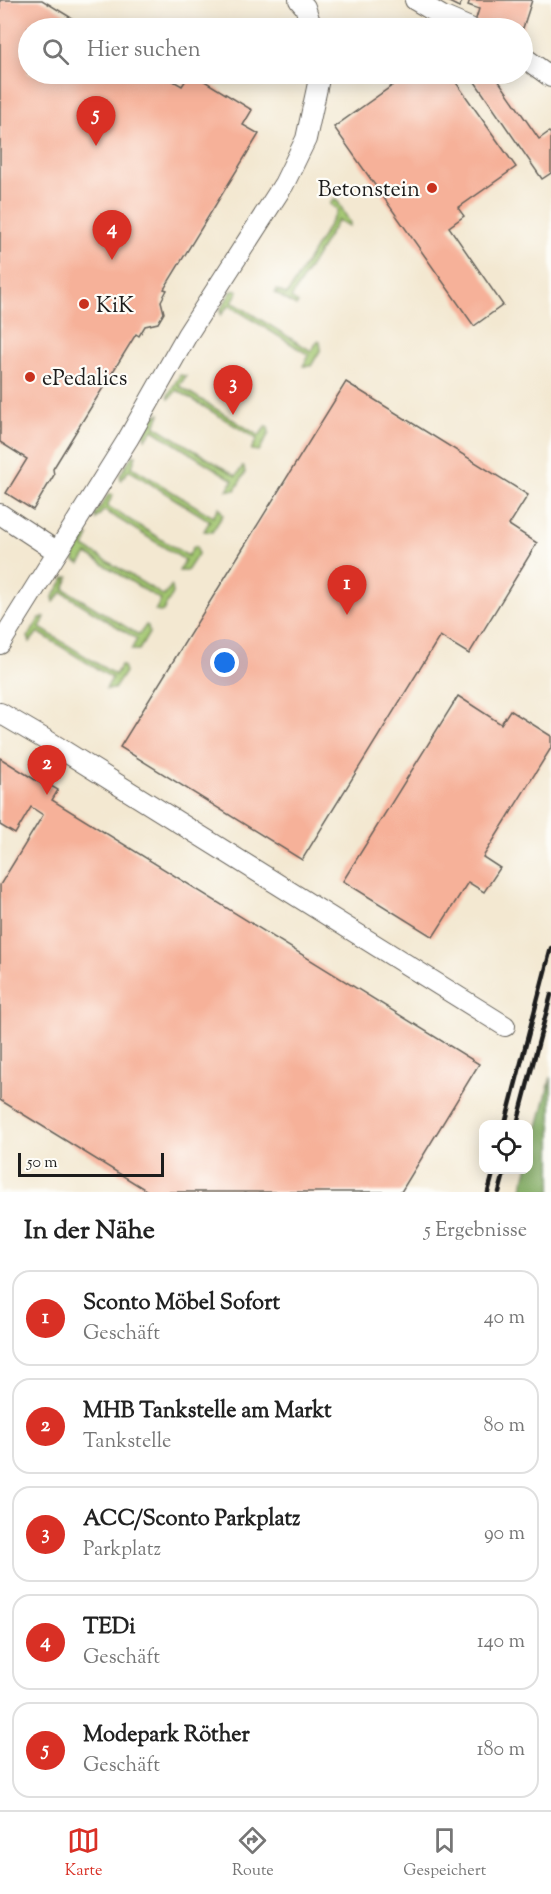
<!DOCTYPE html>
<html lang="de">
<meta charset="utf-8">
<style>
:root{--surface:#fff;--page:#f6f6f6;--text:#222;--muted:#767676;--line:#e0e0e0;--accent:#d93025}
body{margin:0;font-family:"Sorts Mill Goudy",serif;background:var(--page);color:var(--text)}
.controls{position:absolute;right:18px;bottom:18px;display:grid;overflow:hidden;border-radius:12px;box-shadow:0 3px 15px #0003}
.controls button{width:54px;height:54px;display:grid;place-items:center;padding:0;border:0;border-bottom:2px solid var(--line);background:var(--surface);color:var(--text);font:30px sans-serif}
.scale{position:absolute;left:18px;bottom:15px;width:146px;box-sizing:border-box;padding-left:6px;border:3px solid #1c1c1c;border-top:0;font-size:16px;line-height:21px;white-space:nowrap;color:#1c1c1c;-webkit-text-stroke:4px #fdfcf7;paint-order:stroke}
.you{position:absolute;left:225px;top:663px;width:21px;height:21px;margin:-15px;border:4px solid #fff;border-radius:50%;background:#1a73e8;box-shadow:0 0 0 9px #1a73e833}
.badge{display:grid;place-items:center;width:39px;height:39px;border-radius:50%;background:var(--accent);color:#fff;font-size:20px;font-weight:700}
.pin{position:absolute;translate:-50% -50px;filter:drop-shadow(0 2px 3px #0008)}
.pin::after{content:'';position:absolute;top:32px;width:21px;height:18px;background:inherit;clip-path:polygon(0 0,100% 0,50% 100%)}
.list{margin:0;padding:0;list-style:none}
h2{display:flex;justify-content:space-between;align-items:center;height:78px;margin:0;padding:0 24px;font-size:26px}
h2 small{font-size:20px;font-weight:400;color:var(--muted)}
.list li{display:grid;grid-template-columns:39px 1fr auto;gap:18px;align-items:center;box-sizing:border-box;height:96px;margin:0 12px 12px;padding:0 12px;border:2px solid var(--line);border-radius:18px}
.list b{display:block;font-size:22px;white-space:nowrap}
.list p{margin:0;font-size:20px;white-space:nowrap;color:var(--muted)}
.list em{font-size:20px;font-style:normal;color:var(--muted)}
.icon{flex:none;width:33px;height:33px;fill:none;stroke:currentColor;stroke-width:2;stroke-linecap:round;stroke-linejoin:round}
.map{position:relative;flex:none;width:551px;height:1192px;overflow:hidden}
.search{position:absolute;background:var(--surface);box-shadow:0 3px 15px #0003;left:18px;right:18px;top:18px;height:66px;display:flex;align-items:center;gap:15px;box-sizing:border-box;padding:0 21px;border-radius:33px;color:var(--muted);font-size:22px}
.sheet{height:618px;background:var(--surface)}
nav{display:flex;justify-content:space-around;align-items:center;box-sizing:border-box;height:84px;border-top:2px solid var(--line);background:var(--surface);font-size:16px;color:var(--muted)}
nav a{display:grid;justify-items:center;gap:3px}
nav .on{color:var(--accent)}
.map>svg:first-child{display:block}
.green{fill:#a2c670;stroke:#5f7146;stroke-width:1.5}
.forest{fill:#81ab62;stroke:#4e643f;stroke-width:1.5}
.building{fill:#f6b199}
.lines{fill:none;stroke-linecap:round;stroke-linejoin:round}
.minor-casing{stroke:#67635b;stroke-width:22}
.minor{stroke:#fff;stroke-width:20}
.rail{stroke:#1c1c1c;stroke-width:4.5}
.poi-dot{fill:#c8321e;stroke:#fdfcf7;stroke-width:2}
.labels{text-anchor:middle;stroke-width:4.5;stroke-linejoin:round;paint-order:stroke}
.poi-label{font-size:22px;fill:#1c1c1c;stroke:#fdfcf7;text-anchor:start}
</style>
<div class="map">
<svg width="551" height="1192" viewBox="0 0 551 1192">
<rect width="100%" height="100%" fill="#fdfcf7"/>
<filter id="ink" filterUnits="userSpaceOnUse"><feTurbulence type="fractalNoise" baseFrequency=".0167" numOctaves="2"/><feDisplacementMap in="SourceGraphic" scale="12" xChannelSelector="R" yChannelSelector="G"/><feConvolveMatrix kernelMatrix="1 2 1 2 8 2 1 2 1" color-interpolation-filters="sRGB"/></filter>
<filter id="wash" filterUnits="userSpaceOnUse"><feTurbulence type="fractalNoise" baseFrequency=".008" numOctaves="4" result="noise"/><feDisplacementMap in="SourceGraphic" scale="24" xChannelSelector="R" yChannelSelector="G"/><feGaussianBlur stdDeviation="1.35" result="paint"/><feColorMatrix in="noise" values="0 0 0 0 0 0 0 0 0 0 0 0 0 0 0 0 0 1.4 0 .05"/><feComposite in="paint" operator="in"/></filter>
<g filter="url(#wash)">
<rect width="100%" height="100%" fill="#f3e8d1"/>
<path class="green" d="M333 199 337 200 350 223 349 226 338 220 291 298 298 303 296 306 275 293 277 290 287 295 338 210 330 204Z
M236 290 238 291 232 302 311 351 318 341 320 342 321 349 311 366H303L309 355 229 305 221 315 220 310 232 291Z
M180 375 186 376 179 386 259 436 266 426 268 427 269 433 259 451 251 450 257 439 177 390 169 399 168 395Z
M160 414 155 426 236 476 243 466 244 467 245 473 235 490H227L233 480 153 430 145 439 144 434 155 415Z
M136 455 132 467 213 517 219 507 223 515 212 532 204 531 210 521 129 470 121 480 120 475 132 456Z
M109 494 113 495 107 506 188 556 194 546 197 547 198 554 187 571H179L185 560 104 510 96 519 95 515Z
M89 536 84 547 164 596 171 586 172 587 173 593 163 611 160 612 155 611 161 600 87 554 80 564 75 561 74 556 85 537Z
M69 577 64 589 139 635 146 625 148 626 149 633 139 650H131L137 639 62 592 54 602 53 597 65 578Z
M45 617 40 628 115 675 121 665 123 666 125 672 114 689H106L112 678 38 632 30 642 28 637 40 618Z"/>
<path class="forest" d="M551 1077V1192H521Z"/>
<g id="blocks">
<path class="building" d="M0 0H42L88 28H28V74H161L182 86 190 74H193L252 110 243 125 259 134 164 289 167 290 161 301 164 313 158 323 145 326 139 336 136 334 53 469 54 475 33 510 6 493 27 459 0 442Z
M445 0H463L459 7Z
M470 0H532L523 28H496L475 22 479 9 468 5Z
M390 74H450L516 167 458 208 464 216 449 227 503 305 474 326 334 127 393 85 387 76Z
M487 74H494L539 139 549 132 551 134V173L542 179 475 82Z
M346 382 528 495 509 525 537 543 469 654 440 636 302 860 120 747Z
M458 696 501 724 510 710 551 736V748L483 857 500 868 484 892 468 882 433 937 343 881Z
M0 758 45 786 46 783 58 790 52 800 479 1064 401 1192H149L0 1100V885L43 815 31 807 15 834 0 825Z"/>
</g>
</g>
<g filter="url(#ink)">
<use href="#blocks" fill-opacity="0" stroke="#67635b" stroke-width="1.5"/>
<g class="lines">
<defs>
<path id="minor" d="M299 0 305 7 312 28
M415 0 442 16 470 28
M522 56 551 77
M0 514 56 551
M0 644 128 439 187 335 284 184 306 139 320 74
M0 713 53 744 505 1026"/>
</defs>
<use href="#minor" class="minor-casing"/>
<use href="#minor" class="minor"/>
<path class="rail" d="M505 1124 551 948
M517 1124 551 995
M488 1192 494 1170
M499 1192 505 1170"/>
</g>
</g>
<g class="poi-dot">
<circle cx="432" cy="188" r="6"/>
<circle cx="84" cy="304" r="6"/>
<circle cx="30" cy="377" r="6"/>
</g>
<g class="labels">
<g class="poi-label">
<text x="420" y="196" text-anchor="end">Betonstein</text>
<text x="96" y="312">KiK</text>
<text x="42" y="385">ePedalics</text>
</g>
</g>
</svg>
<div class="controls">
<button><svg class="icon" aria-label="locate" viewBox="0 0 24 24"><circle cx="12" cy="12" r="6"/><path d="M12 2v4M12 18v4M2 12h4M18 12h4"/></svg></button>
</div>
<div class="scale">50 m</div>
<div class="you"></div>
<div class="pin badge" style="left:347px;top:615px">1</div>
<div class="pin badge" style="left:47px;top:795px">2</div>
<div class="pin badge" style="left:233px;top:415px">3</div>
<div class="pin badge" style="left:112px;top:260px">4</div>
<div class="pin badge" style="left:96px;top:146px">5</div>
<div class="search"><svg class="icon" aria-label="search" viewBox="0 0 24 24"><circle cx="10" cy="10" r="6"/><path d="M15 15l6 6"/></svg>Hier suchen</div>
</div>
<section class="sheet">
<h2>In der Nähe<small>5 Ergebnisse</small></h2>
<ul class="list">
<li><span class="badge">1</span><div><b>Sconto Möbel Sofort</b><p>Geschäft</p></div><em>40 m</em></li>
<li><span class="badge">2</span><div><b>MHB Tankstelle am Markt</b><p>Tankstelle</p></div><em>80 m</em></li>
<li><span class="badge">3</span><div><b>ACC/Sconto Parkplatz</b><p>Parkplatz</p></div><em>90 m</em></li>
<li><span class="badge">4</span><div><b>TEDi</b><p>Geschäft</p></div><em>140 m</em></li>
<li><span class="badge">5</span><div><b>Modepark Röther</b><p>Geschäft</p></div><em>180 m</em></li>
</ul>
</section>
<nav>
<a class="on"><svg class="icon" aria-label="map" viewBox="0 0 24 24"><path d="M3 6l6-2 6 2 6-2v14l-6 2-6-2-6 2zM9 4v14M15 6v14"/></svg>Karte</a>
<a><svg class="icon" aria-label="directions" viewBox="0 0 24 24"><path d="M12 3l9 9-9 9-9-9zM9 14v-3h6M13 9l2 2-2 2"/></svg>Route</a>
<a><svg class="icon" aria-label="saved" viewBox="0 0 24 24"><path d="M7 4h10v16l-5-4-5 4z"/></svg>Gespeichert</a>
</nav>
